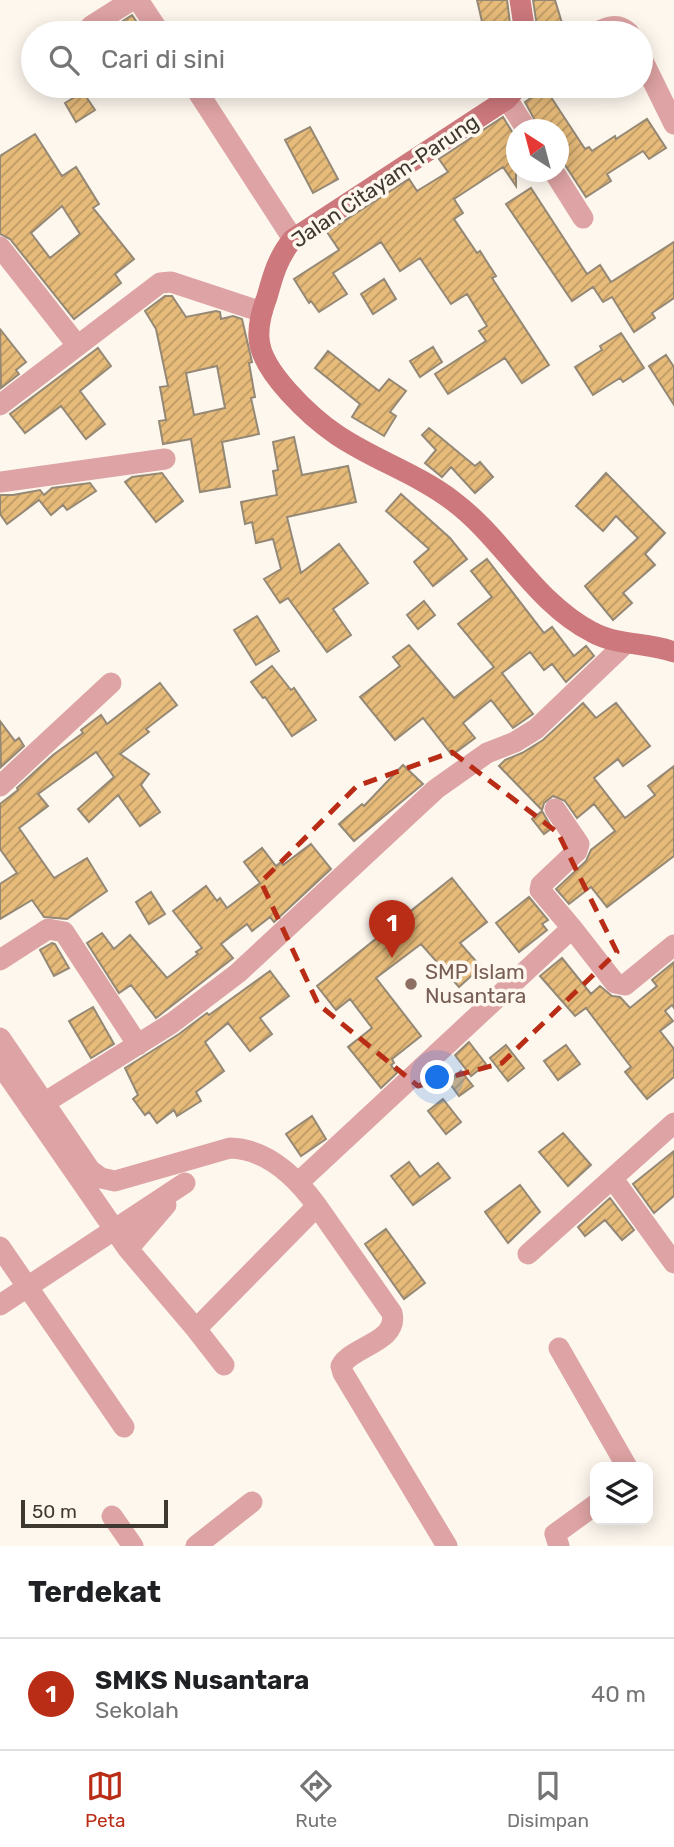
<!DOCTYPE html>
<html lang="id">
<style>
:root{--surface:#fff;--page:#f6f6f6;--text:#202124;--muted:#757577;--line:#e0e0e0;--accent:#b92d16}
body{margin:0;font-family:Rubik,sans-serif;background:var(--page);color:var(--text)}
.controls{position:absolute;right:21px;bottom:21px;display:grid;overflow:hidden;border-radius:14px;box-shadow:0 4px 18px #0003}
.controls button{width:63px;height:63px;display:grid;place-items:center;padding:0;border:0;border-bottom:2px solid var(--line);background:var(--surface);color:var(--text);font:35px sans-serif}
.compass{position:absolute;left:506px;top:119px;width:63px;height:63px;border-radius:50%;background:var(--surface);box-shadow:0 4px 18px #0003;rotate:324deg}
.scale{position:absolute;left:21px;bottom:18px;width:147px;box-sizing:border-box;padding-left:7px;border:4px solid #3d3830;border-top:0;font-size:19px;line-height:24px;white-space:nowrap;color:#3d3830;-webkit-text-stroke:5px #fdf7ee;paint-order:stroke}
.you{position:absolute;left:438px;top:1078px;width:24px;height:24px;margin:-18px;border:5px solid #fff;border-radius:50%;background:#1a73e8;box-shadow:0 0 0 10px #1a73e833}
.badge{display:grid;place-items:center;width:46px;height:46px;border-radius:50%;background:var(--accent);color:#fff;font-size:23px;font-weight:700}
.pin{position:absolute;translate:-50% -58px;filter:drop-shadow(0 2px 4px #0008)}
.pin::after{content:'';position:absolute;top:37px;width:24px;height:21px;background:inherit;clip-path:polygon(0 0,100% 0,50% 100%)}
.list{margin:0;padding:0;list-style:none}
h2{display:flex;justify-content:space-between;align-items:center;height:91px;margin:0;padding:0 28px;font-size:30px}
h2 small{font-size:23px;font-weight:400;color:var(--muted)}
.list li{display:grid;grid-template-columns:46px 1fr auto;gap:21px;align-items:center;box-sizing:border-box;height:112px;padding:0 28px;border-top:2px solid var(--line)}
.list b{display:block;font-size:26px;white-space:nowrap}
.list p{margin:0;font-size:23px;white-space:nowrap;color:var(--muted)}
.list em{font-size:23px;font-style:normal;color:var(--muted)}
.icon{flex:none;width:38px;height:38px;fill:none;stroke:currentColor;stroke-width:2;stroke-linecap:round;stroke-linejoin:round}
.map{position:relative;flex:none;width:674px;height:1546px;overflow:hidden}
.search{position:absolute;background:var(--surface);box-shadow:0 4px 18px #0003;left:21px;right:21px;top:21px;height:77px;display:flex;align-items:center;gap:18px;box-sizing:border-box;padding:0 24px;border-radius:38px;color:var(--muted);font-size:26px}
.sheet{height:203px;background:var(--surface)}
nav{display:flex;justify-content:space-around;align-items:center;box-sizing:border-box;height:98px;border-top:2px solid var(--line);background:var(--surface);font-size:19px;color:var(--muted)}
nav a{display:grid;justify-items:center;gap:4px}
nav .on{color:var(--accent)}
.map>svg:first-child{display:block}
.building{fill:url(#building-hatch);stroke:#958875;stroke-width:2;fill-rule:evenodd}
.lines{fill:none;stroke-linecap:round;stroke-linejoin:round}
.street{stroke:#dea3a4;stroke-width:21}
.secondary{stroke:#cc787c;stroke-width:21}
.marked{fill:none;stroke:#b92d16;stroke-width:5;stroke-dasharray:14 9;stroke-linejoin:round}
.education-dot{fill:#8d6e63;stroke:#fdf7ee;stroke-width:2.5}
.labels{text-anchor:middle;stroke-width:7;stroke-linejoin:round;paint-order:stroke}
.street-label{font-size:21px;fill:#3d3830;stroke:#fdf7ee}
.education-label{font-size:21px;fill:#785e54;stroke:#fdf7ee;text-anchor:start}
</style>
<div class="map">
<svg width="674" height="1546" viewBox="0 0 674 1546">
<defs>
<pattern id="building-hatch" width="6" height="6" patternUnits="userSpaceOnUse" patternTransform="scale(1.75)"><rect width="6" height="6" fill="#e7bb7a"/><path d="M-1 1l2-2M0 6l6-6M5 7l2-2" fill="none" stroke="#bc9964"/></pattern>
</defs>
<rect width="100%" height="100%" fill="#fdf7ee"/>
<path class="building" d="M477 0H507L510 23 484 30Z
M533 0H555L565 33H538Z
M132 15 142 30 138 33H104Z
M545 88 585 149 589 147 592 151 615 136 616 139 647 119 666 148 649 159 643 151 607 174 611 181 586 197 565 165 558 160V130H540L525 102Z
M83 92 95 110 76 122 65 103Z
M503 117 516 138V186L503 167 454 199 463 213 454 219 477 253 480 251 496 276 492 278 549 365 522 383 505 358 448 394 435 374 486 341 479 331 487 326 467 294 451 304 420 258 400 271 381 242 333 273 347 294 319 312 311 301 309 303 294 279 339 250 327 232 409 179 417 191 448 172 439 159Z
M310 127 338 179 313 193 285 140Z
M35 134 62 176 76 167 99 204 93 208 134 259 115 274 121 283 74 319 10 239 0 234V156ZM62 206 80 234 50 258 31 233Z
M531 188 587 274 600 265 611 282 674 242V298L652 313 655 318 634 332 612 297 603 302 593 287 572 301 506 204Z
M384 279 396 299 373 314 361 294Z
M165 296H172L186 317 216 311 220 312 221 319 233 316 242 319 252 362 249 363 255 397 251 398 259 434 222 442 230 487 200 492 191 439 163 444 159 421 166 420 160 387 168 386 156 329 145 311ZM217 366 225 408 194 415 186 373Z
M0 329 26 362 16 370 19 374 1 388Z
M621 333 644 368 623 382 620 378 593 395 575 367 602 350 600 346Z
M433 347 442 362 420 377 410 361Z
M98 348 111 366 80 391 105 424 86 439 61 406 25 433 10 414Z
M328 351 379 391 389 379 406 391 390 412 396 416 384 436 352 417 360 404 315 368Z
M666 355 674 367V405L649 366Z
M429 428 475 466 480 462 493 477 475 493 451 467 442 477 425 463 436 450 422 435Z
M294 437 302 475 348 466 356 502 287 517 301 573 339 544 368 583 333 609 351 635 327 652 288 598 280 603 264 579 281 569 273 539 256 543 252 522 245 524 241 502 277 495 273 471 278 470 273 442Z
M162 473 183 501 156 522 125 482 132 477Z
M606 473 665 533 645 554 655 565 623 593 632 603 613 620 585 586 638 538 616 516 603 531 576 506Z
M90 483 96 491 67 510 63 505 51 515 39 500 7 524 0 514V495H13L40 490 44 495 52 488Z
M401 494 450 538 467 559 433 586 414 562 429 549 386 511Z
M487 559 544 633 552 627 574 656 586 646 594 656 566 682 552 664 544 670 530 652 502 673 533 714 513 728 491 700 463 723 475 738 452 755 423 718 395 740 360 697 400 666 393 657 409 645 454 698 494 667 458 624 492 597 471 571Z
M424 601 435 615 418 629 407 615Z
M257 616 279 651 256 665 234 630Z
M272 666 291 690 294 688 316 720 292 736 265 697 263 698 251 682Z
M160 683 177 705 146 729 149 732 120 754 149 774 141 785 160 812 140 826 118 795 89 822 78 809 114 777 96 752 38 794 48 806 19 828 54 878 87 858 107 891 67 919 44 917 32 900 0 919V884L17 873 0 849V804L18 790 17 788 53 755 83 733 81 730 101 715 107 724Z
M583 703 596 718 616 703 650 746 623 766 618 759 594 778 625 818 655 795 648 786 674 766V856L607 907 591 887 569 904 556 889 586 861 591 850 615 831 594 804 577 818 565 801 553 796 544 803 542 810 499 766 505 760 522 753 543 740Z
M0 721 15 741 19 738 24 746 1 767Z
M403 765 423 784 354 841 339 824 362 804 364 806Z
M542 811 552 828 544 834 532 819Z
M311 844 331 869 274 922 270 917 252 931 247 924 221 944 233 958 156 1018 131 985 119 993 87 943 102 933 114 949 130 935 167 978 198 954 196 952 202 948 173 911 206 886 217 901 220 898 227 908 260 883 244 862 262 848 276 866 281 862 283 865Z
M452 878 487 922 460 943 481 967 459 987 421 944 376 978 421 1036 392 1059 394 1063 391 1065 397 1073 381 1088 348 1047 372 1028 350 999 336 1010 317 986Z
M151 892 165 914 149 924 136 902Z
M529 897 548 920 542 924 547 930 519 952 496 923Z
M52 943 55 944 69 968 54 976 40 950Z
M562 958 591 994 600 986 612 996 620 997 630 1008 657 986 652 980 674 962V1008L672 1005 665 1011 673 1021 660 1031 674 1049V1077L647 1099 625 1072 631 1067 586 1008 575 1016 540 976Z
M270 971 289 996 260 1018 272 1034 250 1051 228 1023 205 1042 224 1071 196 1092 201 1101 177 1116 174 1110 157 1123 149 1112 145 1115 133 1099 138 1095 125 1068 179 1034 207 1013 209 1015Z
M93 1007 114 1044 91 1058 69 1021Z
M469 1042 486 1064 471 1076 455 1055Z
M506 1045 524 1068 508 1081 490 1058Z
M566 1045 580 1064 558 1080 544 1061Z
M461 1071 473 1086 459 1096 448 1081Z
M443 1099 461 1122 446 1134 428 1111Z
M312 1116 326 1139 301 1156 286 1134Z
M563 1133 591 1165 568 1186 539 1152Z
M674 1151V1196L654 1213 633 1184Z
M409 1162 420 1177 438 1163 450 1178 413 1205 391 1176Z
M520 1185 540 1212 508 1243 485 1212Z
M610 1198 634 1230 622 1240 605 1220 585 1236 578 1227Z
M386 1229 425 1283 404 1299 365 1244Z"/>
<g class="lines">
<path class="street" d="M138 0 160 33
M91 26 132 0
M595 33C607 27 618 22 629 33
M641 57 674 124
M194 86 293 239
M507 99 527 130
M554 172 583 218
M0 247 77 345
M0 405 160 283 171 282 262 312
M0 482 165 459
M0 786 111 683
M555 809 579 844 577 851 541 885 540 890 572 928
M0 960 48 929 64 932 138 1045
M0 1038 90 1170 101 1178 115 1181 230 1148C268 1149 296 1177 317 1206L196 1329 128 1249 0 1064
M44 1103 172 1023 238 973 436 789 487 753 515 742 536 729 626 643
M613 1179 674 1263
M299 1182 572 928 615 983 625 985 674 945
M317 1206 392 1313C399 1342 352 1346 341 1366L343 1373 447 1546
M0 1247 124 1427
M128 1249 166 1205
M528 1254 674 1123
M0 1305 185 1183
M196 1329 224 1365
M559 1348 627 1467
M112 1516 133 1546
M196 1546 252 1502
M559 1546 555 1534 595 1505"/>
<path class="secondary" d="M520 0 525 33
M518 86 507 99 293 239C278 257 273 275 267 297 262 310 258 324 259 338 260 371 312 418 337 435 374 460 418 474 453 501 504 539 534 602 592 632 617 646 648 642 674 652"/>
</g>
<path class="marked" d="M452 752 558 833 617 952 502 1063 418 1086 318 1004 261 882 357 786Z"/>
<circle class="education-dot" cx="411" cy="984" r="7"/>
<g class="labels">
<g class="street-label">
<text transform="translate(385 181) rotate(-34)" y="7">Jalan Citayam-Parung</text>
</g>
<g class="education-label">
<text x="425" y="979">SMP Islam<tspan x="425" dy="24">Nusantara</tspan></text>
</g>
</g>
</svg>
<div class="controls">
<button><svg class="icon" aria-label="layers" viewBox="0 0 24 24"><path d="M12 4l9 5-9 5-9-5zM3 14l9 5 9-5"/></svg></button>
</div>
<svg class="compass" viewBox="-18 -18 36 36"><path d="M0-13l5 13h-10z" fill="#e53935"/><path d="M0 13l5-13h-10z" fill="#757577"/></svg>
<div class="scale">50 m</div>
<div class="you"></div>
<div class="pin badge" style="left:392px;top:958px">1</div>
<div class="search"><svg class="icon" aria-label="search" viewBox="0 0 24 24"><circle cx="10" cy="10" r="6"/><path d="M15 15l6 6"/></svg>Cari di sini</div>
</div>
<section class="sheet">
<h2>Terdekat<small></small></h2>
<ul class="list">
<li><span class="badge">1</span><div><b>SMKS Nusantara</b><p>Sekolah</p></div><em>40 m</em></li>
</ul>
</section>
<nav>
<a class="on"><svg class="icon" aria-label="map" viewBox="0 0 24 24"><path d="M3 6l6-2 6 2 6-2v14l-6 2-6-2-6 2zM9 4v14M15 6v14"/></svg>Peta</a>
<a><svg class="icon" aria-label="directions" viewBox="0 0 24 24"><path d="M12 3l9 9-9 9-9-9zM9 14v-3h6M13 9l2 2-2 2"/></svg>Rute</a>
<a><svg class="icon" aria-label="saved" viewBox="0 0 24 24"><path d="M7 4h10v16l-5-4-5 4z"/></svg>Disimpan</a>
</nav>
